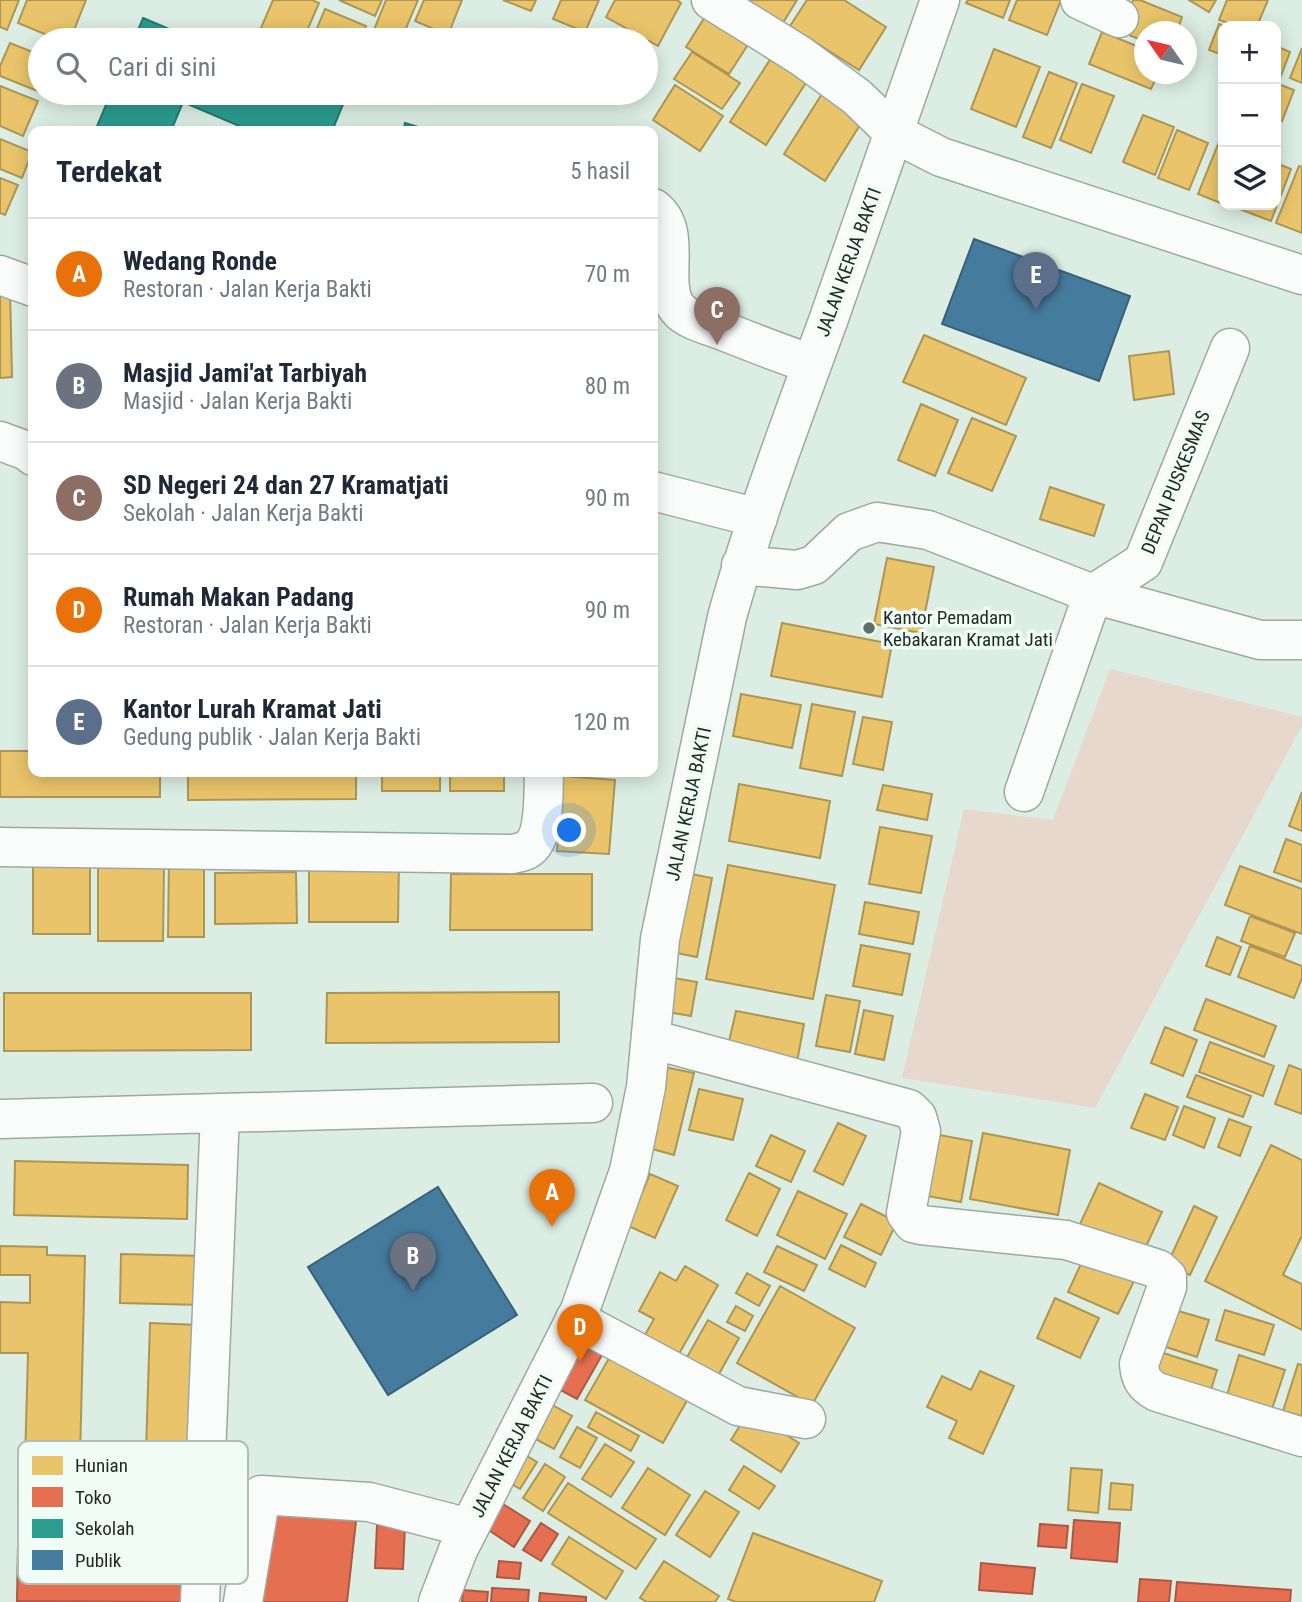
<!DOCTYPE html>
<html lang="id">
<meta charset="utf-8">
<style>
:root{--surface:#fff;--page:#f2f2f3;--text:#1f2937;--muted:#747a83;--line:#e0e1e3;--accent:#606e66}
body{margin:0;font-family:"Roboto Condensed",sans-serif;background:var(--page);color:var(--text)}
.controls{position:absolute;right:21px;top:21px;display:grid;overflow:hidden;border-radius:14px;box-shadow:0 4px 18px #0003}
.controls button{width:63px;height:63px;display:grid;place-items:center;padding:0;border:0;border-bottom:2px solid var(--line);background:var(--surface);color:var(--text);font:35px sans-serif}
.compass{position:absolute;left:1134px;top:21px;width:63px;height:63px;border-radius:50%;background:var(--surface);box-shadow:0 4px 18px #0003;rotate:304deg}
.you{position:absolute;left:570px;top:831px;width:24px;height:24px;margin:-18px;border:5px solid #fff;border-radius:50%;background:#1a73e8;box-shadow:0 0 0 10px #1a73e833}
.badge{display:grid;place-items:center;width:46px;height:46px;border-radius:50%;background:var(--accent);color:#fff;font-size:23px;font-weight:700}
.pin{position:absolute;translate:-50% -58px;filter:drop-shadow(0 2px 4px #0008)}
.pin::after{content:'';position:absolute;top:37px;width:24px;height:21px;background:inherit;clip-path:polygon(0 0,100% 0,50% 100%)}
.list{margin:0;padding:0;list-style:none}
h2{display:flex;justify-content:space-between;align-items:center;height:91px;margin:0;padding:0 28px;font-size:30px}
h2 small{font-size:23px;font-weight:400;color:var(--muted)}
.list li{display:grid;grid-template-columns:46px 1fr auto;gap:21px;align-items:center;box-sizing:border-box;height:112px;padding:0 28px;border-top:2px solid var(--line)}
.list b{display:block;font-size:26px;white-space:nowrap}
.list p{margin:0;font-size:23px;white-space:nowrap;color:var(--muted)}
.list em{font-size:23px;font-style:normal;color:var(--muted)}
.icon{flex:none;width:38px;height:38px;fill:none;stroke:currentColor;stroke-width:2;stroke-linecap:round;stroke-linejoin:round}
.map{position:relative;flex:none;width:1302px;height:1602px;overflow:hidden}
.search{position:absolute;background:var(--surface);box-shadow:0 4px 18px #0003;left:28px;top:28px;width:630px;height:77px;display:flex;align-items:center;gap:18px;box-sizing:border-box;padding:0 24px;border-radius:38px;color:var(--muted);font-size:26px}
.panel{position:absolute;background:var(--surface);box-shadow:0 4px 18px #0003;left:28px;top:126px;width:630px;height:651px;border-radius:14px}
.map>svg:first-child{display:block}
.green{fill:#e6d8cd}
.homes{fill:#e9c46a;stroke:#ac9654;stroke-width:2}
.shops{fill:#e76f51;stroke:#aa5a43;stroke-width:2}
.schools{fill:#2a9d8f;stroke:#267a6e;stroke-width:2}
.public{fill:#457b9d;stroke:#396278;stroke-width:2}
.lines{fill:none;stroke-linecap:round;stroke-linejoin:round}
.minor-casing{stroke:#9ca9a2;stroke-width:41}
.minor{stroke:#fafcfb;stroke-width:38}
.poi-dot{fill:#606e66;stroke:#f0fdf6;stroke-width:2.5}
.labels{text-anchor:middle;stroke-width:7;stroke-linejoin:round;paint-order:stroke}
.street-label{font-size:19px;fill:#1d2922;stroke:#f0fdf6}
.poi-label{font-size:19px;fill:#1d2922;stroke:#f0fdf6;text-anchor:start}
.key{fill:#f0fdf6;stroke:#b1bdb6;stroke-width:2}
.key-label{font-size:19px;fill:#1d2922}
</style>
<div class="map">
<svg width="1302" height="1602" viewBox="0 0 1302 1602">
<rect width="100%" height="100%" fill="#dceee4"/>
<path class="green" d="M1110 669 1302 717V726L1095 1108 902 1078 964 809 1053 820Z"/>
<path class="homes" d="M0 0H19L7 30 0 27Z
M27 0H86L70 40H59L18 23Z
M273 0H312L319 3 303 40H270L258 35Z
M339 0H382L375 16Z
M386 0H418L401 40H370Z
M424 0H462L448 35 415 21Z
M503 0H536L531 11Z
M561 0H599L585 32 553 19Z
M615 0H677L681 3 658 46 606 17Z
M742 0H797L781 26Z
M807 0H844L886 27 859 70 790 26Z
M968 0H1010L1003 18 966 3Z
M1017 0H1061L1047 35 1009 20Z
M1133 0H1140L1182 17 1177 32H1144V41L1121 32Z
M1189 0H1216L1209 12Z
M1227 0H1268L1257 26H1237L1219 20Z
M325 9 366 26 360 40H312Z
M708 12 751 40 729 74 686 47Z
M1219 24 1225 26H1223V55L1209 50Z
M1102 32 1144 49V74H1158L1151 89 1089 64Z
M10 43 40 55V92L0 76V66Z
M1276 46 1290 52 1280 78 1276 76Z
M1302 48V83L1290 78Z
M994 49 1040 67 1016 127 971 109Z
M692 52 740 83 722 109 674 79Z
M773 55 809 78 766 145 730 122Z
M1049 72 1077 83 1051 148 1023 137Z
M1276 83 1294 90 1282 121 1276 119Z
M1082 84 1114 96 1091 153 1060 140Z
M675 85 723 116 700 151 653 120Z
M0 86 38 101 23 136 0 126Z
M827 86 868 112 825 181 784 154Z
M404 93H438L433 104Z
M1143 115 1174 127 1155 175 1123 162Z
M1177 130 1208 143 1189 190 1158 178Z
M0 139 32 152 22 178 0 169Z
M1219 142 1223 144V204L1198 194Z
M1276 163 1291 169 1271 221 1234 207 1235 205H1276Z
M1299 166 1302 167V233L1276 223Z
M0 178 18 185 5 215 0 213Z
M0 289H10L12 377 0 378Z
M924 335 1026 378 1006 425 903 382Z
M1169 351 1174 394 1134 400 1129 356Z
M921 404 958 420 935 476 898 460Z
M972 418 1016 436 992 491 948 473Z
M1050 487 1104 505 1094 536 1040 519Z
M887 558 934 567 921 633 874 624Z
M782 623 892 644 882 697 771 676Z
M741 694 801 705 792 748 733 736Z
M812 704 855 712 842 776 800 768Z
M863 717 892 722 883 770 853 764Z
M0 751H33V772H160V797H0Z
M188 772H356V799L188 800Z
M382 772H440V791H382Z
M450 772H504V791H450Z
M563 776 615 780 609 854 557 851Z
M739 784 830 801 820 858 729 841Z
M883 785 932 794 927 820 877 810Z
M1302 792V831L1289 826Z
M880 827 932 836 921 893 869 884Z
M1286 839 1302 845V882L1274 872Z
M33 851H90V934H33Z
M204 854V937H168L169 855Z
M309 859H399L398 922H309Z
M728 865 835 885 813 999 706 979Z
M98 866H164L163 941H98Z
M1240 866 1302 889V934L1225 905Z
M296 872 297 923 215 924V873Z
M681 872 712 878 697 957 666 951Z
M451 874H592V930H450Z
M865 902 919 912 913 944 859 934Z
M1250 916 1295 933 1285 957 1241 941Z
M1217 937 1241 947 1230 975 1206 966Z
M861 945 910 954 902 995 853 986Z
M1250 946 1302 966V978L1294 998 1238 977Z
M668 977 697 982 691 1016 662 1011Z
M559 992V1042L326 1043 327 993Z
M4 993H251V1050L4 1051Z
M826 995 860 1001 850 1052 816 1046Z
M1206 999 1276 1026 1264 1057 1194 1030Z
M864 1010 893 1016 884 1060 855 1054Z
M736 1011 804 1024 797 1062 727 1050Z
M1165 1027 1197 1040 1183 1076 1151 1063Z
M1210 1042 1274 1066 1263 1096 1199 1072Z
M1289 1065 1302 1070V1114L1275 1104Z
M664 1067 694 1073 674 1155 645 1147Z
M1196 1075 1251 1096 1243 1117 1187 1097Z
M699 1089 743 1099 733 1140 689 1130Z
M1145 1094 1178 1107 1165 1140 1131 1128Z
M1184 1106 1215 1118 1204 1148 1173 1135Z
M1229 1119 1251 1127 1240 1156 1218 1147Z
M838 1123 866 1136 843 1185 814 1171Z
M983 1133 1070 1150 1058 1215 970 1199Z
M934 1134 972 1141 961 1202 922 1195Z
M771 1135 805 1151 791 1182 756 1166Z
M1271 1145 1302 1160V1236L1283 1275 1302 1284V1330L1205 1281Z
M15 1161 188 1165 187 1219 14 1215Z
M749 1173 780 1189 757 1236 726 1220Z
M650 1174 678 1186 655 1238 628 1226Z
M1099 1183 1162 1212 1143 1253 1080 1224Z
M798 1191 847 1214 825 1259 777 1235Z
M861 1204 897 1222 881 1255 844 1237Z
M1194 1206 1217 1217 1190 1275 1167 1265Z
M841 1245 876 1263 865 1287 829 1269Z
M0 1246 47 1247V1255L85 1256 79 1499 24 1498 28 1353H0V1302L30 1303V1275H0Z
M777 1246 817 1265 804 1291 764 1272Z
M121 1254 204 1256 203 1305 120 1303Z
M1085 1255 1135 1279 1118 1314 1068 1292Z
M685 1266 718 1285 675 1361 641 1342 654 1319 639 1311 660 1272 676 1281Z
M747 1273 770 1286 759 1306 736 1293Z
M780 1286 855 1328 812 1405 737 1363Z
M1055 1298 1099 1318 1080 1358 1037 1338Z
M736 1306 753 1316 745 1331 727 1322Z
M1175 1310 1209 1320 1197 1357 1163 1346Z
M1225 1310 1274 1325 1264 1355 1216 1340Z
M708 1320 739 1338 714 1383 682 1366Z
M150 1323 199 1325 194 1484 145 1483Z
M1160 1352 1217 1370 1209 1397 1152 1379Z
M612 1353 689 1397 663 1443 585 1400Z
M1239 1355 1285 1370 1272 1409 1227 1395Z
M1298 1364 1302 1365V1416L1283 1411Z
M980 1371 1014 1386 983 1454 949 1438 957 1421 927 1407 942 1376 971 1390Z
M547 1402 572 1416 554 1449 528 1435Z
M749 1411 799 1443 781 1472 731 1440Z
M596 1412 639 1436 631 1451 588 1427Z
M577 1427 597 1438 580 1468 560 1457Z
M605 1444 634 1462 611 1497 582 1479Z
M522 1453 537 1462 520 1489 505 1480Z
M545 1464 565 1477 543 1511 523 1498Z
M744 1466 775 1486 759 1509 729 1490Z
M648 1468 690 1495 665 1535 622 1508Z
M1071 1468 1102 1470 1098 1513 1068 1510Z
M568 1483 656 1539 636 1569 548 1513Z
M1111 1483 1133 1485 1131 1510 1109 1509Z
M705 1491 739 1512 710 1557 676 1535Z
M753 1533 882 1581 874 1602H736L728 1599Z
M569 1537 623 1571 606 1599 552 1564Z
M664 1561 719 1596 715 1602H647L640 1598Z"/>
<path class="shops" d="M584 1336 606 1348 577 1399 555 1387Z
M265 1503 357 1512 347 1602H254Z
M503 1504 530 1521 514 1547 487 1529Z
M1074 1520 1120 1523 1117 1562 1071 1558Z
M541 1523 558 1534 541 1561 523 1550Z
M1040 1524 1068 1526 1066 1548 1038 1546Z
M377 1525 405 1526 403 1569 375 1568Z
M18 1544 184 1548 183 1602 17 1601Z
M499 1561 521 1563 519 1579 497 1577Z
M981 1563 1035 1568 1032 1594 979 1590Z
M1140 1579 1171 1581 1169 1602H1138Z
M1177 1582 1291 1590 1290 1602H1175Z
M492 1588 529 1590 528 1602H491Z
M463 1590 488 1592 487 1602H462Z
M540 1593 586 1597V1602H539Z"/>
<path class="schools" d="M143 18 195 40H134Z
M111 93H322L344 102 332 131H251L183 102 171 131H95Z
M405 123 431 131H403Z"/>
<path class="public" d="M974 239 1130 296 1099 381 942 324Z
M438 1187 517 1315 388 1395 308 1267Z"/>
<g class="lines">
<defs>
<path id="minor" d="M711 0 801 56 857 97 894 133 941 157 1302 275
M1080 0 1119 18
M653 208C685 231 657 284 678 309 687 320 707 325 721 330 751 342 781 354 812 364
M0 275 33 287
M0 441 27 451 33 456
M653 491 758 518
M741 565 797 570 814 565 849 532 877 522 928 530 1093 594 1260 640H1302
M1024 792 1093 594 1143 562 1230 348
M0 847 512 854C517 853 524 852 528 849 546 837 543 792 544 772
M651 1039 909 1109 917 1117 921 1131 906 1213 913 1223 921 1225 1066 1240 1158 1269 1167 1277V1287L1139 1364C1140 1378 1144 1385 1157 1392L1302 1437
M0 1119 593 1103
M575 1319 738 1406 806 1419
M200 1602 220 1113
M243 1602 261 1495 369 1502 469 1528
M438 1602 458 1550 580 1310 629 1171 646 1087 660 939 727 617C755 517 792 419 828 321 866 214 903 107 940 0"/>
</defs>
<use href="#minor" class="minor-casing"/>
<use href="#minor" class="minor"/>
</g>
<circle class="poi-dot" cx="869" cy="628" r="7"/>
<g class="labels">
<g class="street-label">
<text transform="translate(848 262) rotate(-70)" y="7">JALAN KERJA BAKTI</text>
<text transform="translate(1175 482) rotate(-68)" y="7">DEPAN PUSKESMAS</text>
<text transform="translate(688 804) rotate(-78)" y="7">JALAN KERJA BAKTI</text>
<text transform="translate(511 1446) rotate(-63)" y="7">JALAN KERJA BAKTI</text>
</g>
<g class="poi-label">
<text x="883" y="624">Kantor Pemadam<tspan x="883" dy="22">Kebakaran Kramat Jati</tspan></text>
</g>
</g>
<rect x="18" y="1441" width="230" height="143" rx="10" class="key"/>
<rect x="32" y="1456" width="31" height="19" fill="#e9c46a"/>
<rect x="32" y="1487" width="31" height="20" fill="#e76f51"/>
<rect x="32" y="1519" width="31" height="19" fill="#2a9d8f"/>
<rect x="32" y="1550" width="31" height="20" fill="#457b9d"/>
<g class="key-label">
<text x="75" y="1472">Hunian</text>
<text x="75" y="1504">Toko</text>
<text x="75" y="1535">Sekolah</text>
<text x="75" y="1567">Publik</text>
</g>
</svg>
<div class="controls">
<button>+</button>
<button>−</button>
<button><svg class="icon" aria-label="layers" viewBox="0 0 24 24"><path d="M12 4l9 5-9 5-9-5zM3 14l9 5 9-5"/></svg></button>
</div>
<svg class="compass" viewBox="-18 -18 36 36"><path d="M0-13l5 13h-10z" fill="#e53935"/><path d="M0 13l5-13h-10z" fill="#747a83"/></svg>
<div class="you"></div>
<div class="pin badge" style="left:552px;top:1227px;background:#e8710a">A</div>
<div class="pin badge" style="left:413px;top:1291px;background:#6b7280">B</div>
<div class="pin badge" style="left:717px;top:345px;background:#8d6e63">C</div>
<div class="pin badge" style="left:580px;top:1362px;background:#e8710a">D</div>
<div class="pin badge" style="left:1036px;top:310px;background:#5c6f8a">E</div>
<div class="search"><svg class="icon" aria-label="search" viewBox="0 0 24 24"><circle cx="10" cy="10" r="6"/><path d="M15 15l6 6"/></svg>Cari di sini</div>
<section class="panel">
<h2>Terdekat<small>5 hasil</small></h2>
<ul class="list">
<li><span class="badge" style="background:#e8710a">A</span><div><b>Wedang Ronde</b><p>Restoran · Jalan Kerja Bakti</p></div><em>70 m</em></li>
<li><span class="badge" style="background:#6b7280">B</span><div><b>Masjid Jami'at Tarbiyah</b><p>Masjid · Jalan Kerja Bakti</p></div><em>80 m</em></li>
<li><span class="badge" style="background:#8d6e63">C</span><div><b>SD Negeri 24 dan 27 Kramatjati</b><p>Sekolah · Jalan Kerja Bakti</p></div><em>90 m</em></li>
<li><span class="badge" style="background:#e8710a">D</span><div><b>Rumah Makan Padang</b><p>Restoran · Jalan Kerja Bakti</p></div><em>90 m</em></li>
<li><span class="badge" style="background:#5c6f8a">E</span><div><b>Kantor Lurah Kramat Jati</b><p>Gedung publik · Jalan Kerja Bakti</p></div><em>120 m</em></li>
</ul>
</section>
</div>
